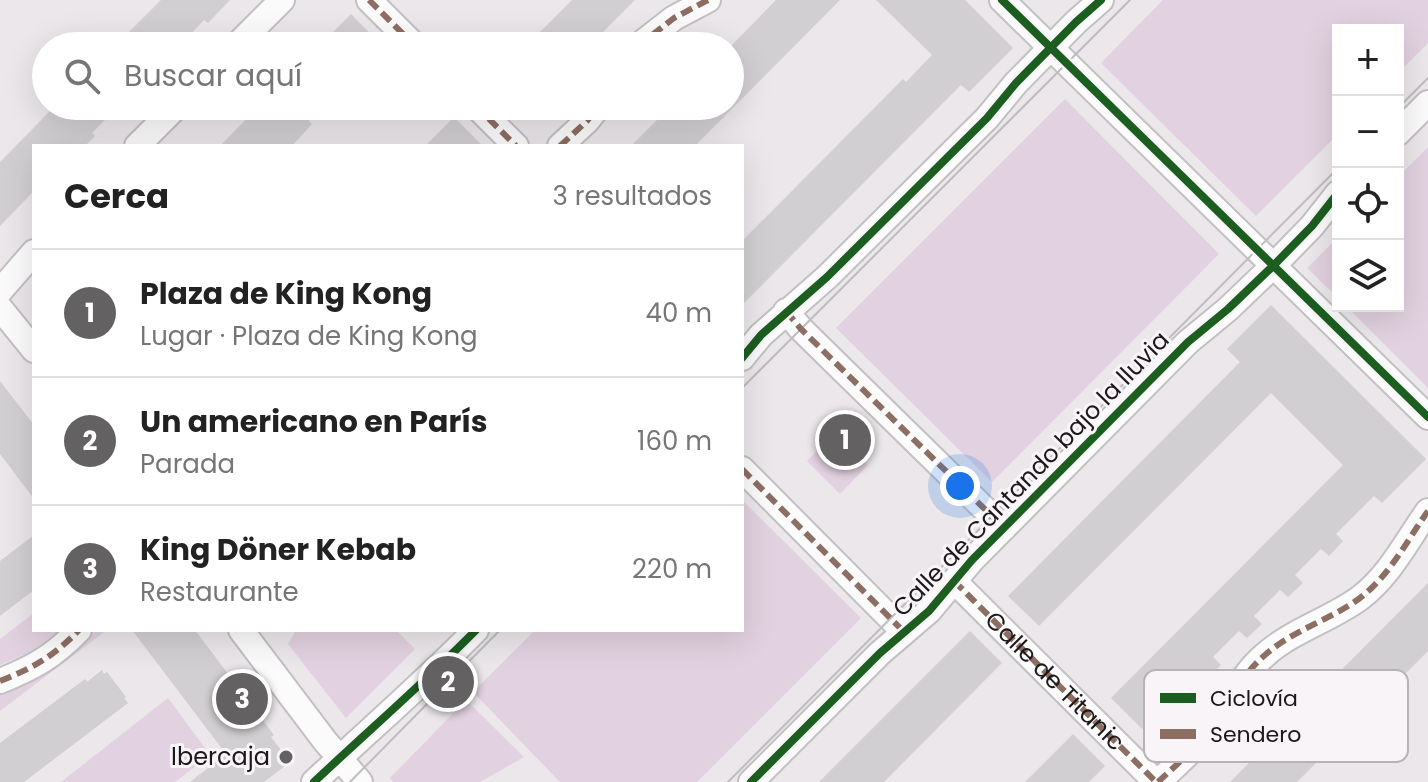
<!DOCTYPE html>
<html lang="es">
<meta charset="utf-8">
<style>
:root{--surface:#fff;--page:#f2f2f2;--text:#222;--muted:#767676;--line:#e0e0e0;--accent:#646163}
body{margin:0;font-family:Poppins,sans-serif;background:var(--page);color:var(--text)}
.controls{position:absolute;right:24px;top:24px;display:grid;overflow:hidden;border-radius:0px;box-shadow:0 8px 32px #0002}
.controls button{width:72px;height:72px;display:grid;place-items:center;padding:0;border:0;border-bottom:2px solid var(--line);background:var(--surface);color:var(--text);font:40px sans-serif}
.you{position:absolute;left:960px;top:486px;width:28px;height:28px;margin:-20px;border:6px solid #fff;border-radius:50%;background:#1a73e8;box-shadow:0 0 0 12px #1a73e833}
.badge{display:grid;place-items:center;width:52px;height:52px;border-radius:50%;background:var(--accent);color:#fff;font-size:26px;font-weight:700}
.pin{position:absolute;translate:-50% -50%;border:4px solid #fff;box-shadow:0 2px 8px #0006}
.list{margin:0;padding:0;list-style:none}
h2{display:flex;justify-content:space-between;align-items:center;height:104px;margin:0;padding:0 32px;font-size:34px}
h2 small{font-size:26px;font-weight:400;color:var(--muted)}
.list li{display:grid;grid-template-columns:52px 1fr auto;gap:24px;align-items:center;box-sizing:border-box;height:128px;padding:0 32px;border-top:2px solid var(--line)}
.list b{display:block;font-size:30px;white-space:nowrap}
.list p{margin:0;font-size:26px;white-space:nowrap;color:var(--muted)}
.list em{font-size:26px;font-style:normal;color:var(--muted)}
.icon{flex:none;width:44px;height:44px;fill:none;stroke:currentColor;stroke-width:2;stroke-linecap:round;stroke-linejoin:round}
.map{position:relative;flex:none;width:1428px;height:782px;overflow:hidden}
.search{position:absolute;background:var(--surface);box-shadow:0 8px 32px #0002;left:32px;top:32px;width:712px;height:88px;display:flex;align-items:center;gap:20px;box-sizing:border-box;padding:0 28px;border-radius:44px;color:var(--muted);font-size:30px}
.panel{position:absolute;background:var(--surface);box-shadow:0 8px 32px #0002;left:32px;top:144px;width:712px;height:488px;border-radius:0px}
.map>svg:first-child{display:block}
.green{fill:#e2d1e0}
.building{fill:#d1cfd1}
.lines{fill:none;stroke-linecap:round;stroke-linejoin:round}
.street-casing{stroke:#c2c0c2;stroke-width:28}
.street{stroke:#fcfbfc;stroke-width:24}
.tram{stroke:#bfbdbf;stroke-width:2}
.quiet{stroke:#8d6e63;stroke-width:6;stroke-dasharray:12 6;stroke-linecap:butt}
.cycleway-casing{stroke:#f9f4f8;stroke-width:13}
.cycleway{stroke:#1b5e20;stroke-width:8}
.poi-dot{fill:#646163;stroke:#f9f4f8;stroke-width:3}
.labels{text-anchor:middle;stroke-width:6;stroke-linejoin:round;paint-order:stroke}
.street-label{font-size:24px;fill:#1b191a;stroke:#f9f4f8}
.poi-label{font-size:24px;fill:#1b191a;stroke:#f9f4f8;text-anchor:end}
.key{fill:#f9f4f8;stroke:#b6b2b5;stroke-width:2}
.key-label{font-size:22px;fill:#1b191a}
</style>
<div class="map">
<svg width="1428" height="782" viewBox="0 0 1428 782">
<rect width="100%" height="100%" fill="#ebe7ea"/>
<path class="green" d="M1163 0H1428V43L1398 73V30H1338V134L1256 216 1101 63Z
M1065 99 1219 254 992 482 836 328Z
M1428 147V388L1346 306H1398V177Z
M1338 237V298L1307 268Z
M835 432 868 465 840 494 807 461Z
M742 500 861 618 697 782H560L473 692 535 630H742Z
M34 613V630H60L34 650 0 665V639Z
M95 630H107L0 711V692C38 680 70 661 95 630Z
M296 630H396L415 649 346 718 288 644Z
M168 698 210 755 175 782H61Z
M466 700 524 757 480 782H393L390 778Z"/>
<path class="building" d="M161 0H230L208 23 204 20 179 46H115Z
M572 0H635L589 46H526Z
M776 0H840L695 146H631L658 119 653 115 662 106H730V47Z
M876 0H965L1013 48 969 92 961 85 742 305V241L903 79 906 82 932 55Z
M351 14 382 46H319Z
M55 106H119L92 133 95 136 85 146H34V191L0 226V162Z
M259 106H324L309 121 312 124 292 146H220Z
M454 117 483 146H425Z
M1271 305 1426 459 1382 503 1374 496 1336 534 1343 541 1329 556 1321 549 1295 575 1303 583 1288 597 1280 590 1254 616 1262 624 1247 638 1239 631 1213 657 1221 665 1206 679 1199 672 1173 698 1180 706 1165 720 1158 713 1142 729 1111 698 1343 465 1271 393 1039 626 1008 596 1240 362 1227 349Z
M0 381 34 425V499L0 454Z
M34 535V590L0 616V561Z
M1428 583V651L1297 782H1230Z
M132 630H195L274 735 271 737 290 762 264 782H190L226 754Z
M970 631 1002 663 884 782H819Z
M102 670 104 674 107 672 126 697 124 698 128 703 24 782H0V743L85 679 87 682Z
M1073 734 1105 766 1089 782H1025Z"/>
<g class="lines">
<defs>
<path id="street" d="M369 0 415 46
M1002 0 1428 417
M236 46 282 0
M638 46 674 18 708 0
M476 106 516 146
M1398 133 1428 103
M137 146 177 106
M560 146 587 121 599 106
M0 291 34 252
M0 308 34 350
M786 311 801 329 1004 528
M742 358 761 335 827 277 987 118 1016 83 1076 22 1101 0
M742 469 904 632
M954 581 1156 782
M241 630 325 741 360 782
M0 681C33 668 54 656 79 630
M314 782C368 731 424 683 476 630
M751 782 880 653 929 611 972 560 1188 342 1228 309 1273 266 1312 226 1338 193
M1158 782C1173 768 1189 754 1202 739 1225 712 1238 678 1265 655 1293 630 1330 620 1360 598 1390 575 1406 542 1428 511"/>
</defs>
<use href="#street" class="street-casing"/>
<use href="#street" class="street"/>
<path class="tram" d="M1398 108 1428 78
M742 388 1130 0
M350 782 500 630
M728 782 1338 168"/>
<g class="quiet">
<path d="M369 0 415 46"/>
<path d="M638 46 674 18 708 0"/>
<path d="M476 106 516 146"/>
<path d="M560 146 587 121 599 106"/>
<path d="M786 311 801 329 1004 528"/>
<path d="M742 469 904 632"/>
<path id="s1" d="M954 581 1156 782"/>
<path d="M0 681C33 668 54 656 79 630"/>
<path d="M1158 782C1173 768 1189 754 1202 739 1225 712 1238 678 1265 655 1293 630 1330 620 1360 598 1390 575 1406 542 1428 511"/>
</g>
<defs>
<path id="cycleway" d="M1002 0 1428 417
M742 358 761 335 827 277 987 118 1016 83 1076 22 1101 0
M314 782C368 731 424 683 476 630
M751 782 880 653 929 611 972 560 1188 342 1228 309 1273 266 1312 226 1338 193"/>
</defs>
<use href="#cycleway" class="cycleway-casing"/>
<use href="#cycleway" class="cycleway"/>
</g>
<circle class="poi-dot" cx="286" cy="757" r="8"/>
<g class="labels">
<g class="street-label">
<text transform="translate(1031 474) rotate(-46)" y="8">Calle de Cantando bajo la lluvia</text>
<text dy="8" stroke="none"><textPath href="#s1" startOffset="142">Calle de Titanic</textPath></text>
</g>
<g class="poi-label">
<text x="270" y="765">Ibercaja</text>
</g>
</g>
<rect x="1144" y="670" width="264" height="92" rx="12" class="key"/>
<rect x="1160" y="693" width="36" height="10" fill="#1b5e20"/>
<rect x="1160" y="729" width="36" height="10" fill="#8d6e63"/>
<g class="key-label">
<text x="1210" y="706">Ciclovía</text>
<text x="1210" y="742">Sendero</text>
</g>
</svg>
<div class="controls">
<button>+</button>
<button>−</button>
<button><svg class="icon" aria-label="locate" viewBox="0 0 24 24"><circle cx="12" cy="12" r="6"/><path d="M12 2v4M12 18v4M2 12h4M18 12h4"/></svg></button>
<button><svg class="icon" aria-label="layers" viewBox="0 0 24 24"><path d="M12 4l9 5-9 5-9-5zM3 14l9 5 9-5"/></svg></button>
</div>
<div class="you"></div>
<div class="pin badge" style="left:845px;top:440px">1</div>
<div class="pin badge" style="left:448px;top:682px">2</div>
<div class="pin badge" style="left:242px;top:699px">3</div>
<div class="search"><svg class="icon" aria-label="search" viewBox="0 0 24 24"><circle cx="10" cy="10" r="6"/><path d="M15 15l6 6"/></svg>Buscar aquí</div>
<section class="panel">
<h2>Cerca<small>3 resultados</small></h2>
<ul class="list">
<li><span class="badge">1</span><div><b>Plaza de King Kong</b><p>Lugar · Plaza de King Kong</p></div><em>40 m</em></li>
<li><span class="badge">2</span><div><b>Un americano en París</b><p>Parada</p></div><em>160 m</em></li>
<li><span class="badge">3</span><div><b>King Döner Kebab</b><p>Restaurante</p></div><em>220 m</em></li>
</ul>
</section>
</div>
